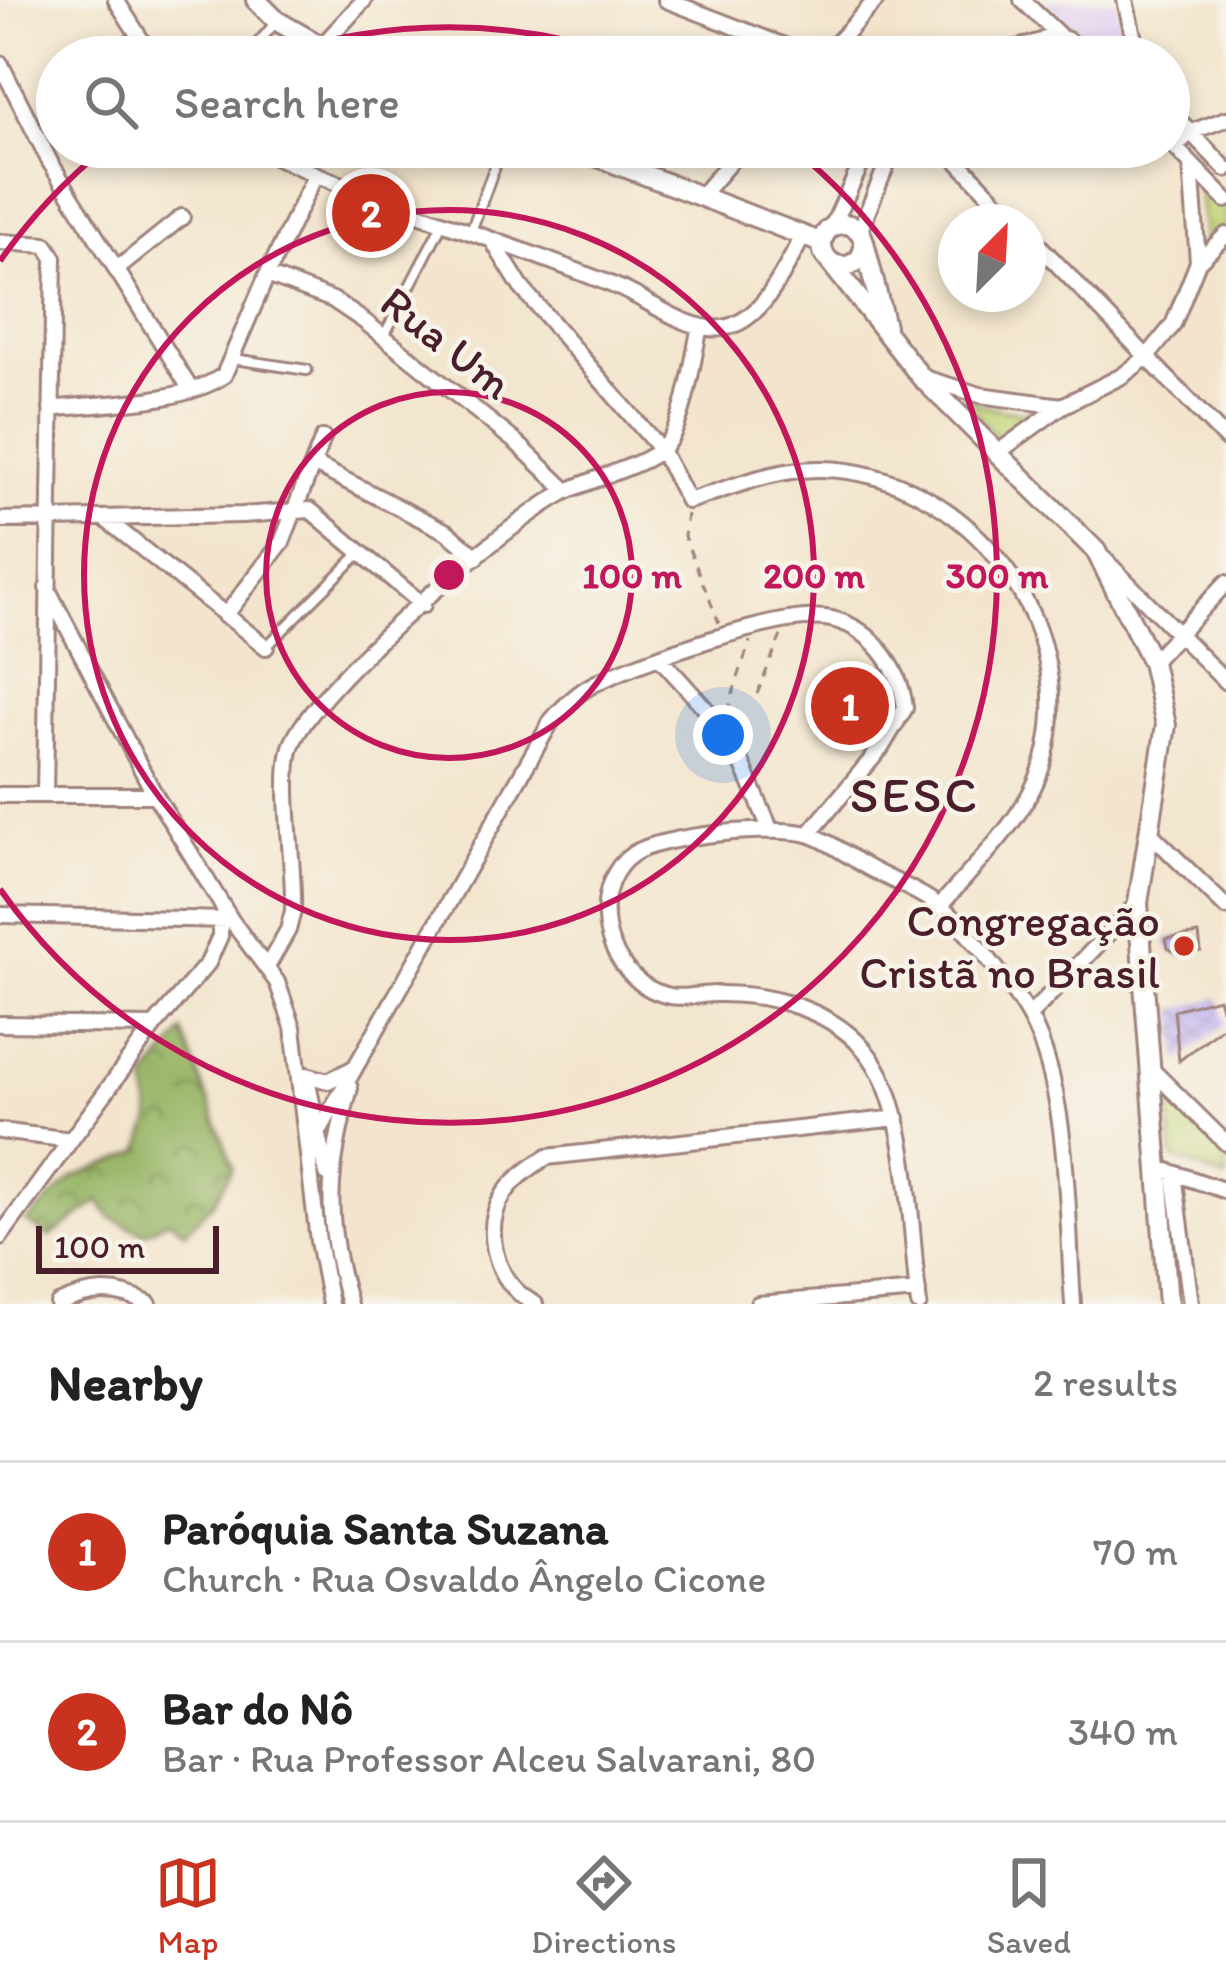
<!DOCTYPE html>
<meta charset="utf-8">
<style>
:root{--surface:#fff;--page:#f2f2f2;--text:#222;--muted:#767676;--line:#e0e0e0;--accent:#c8321e}
body{margin:0;font-family:Itim,sans-serif;background:var(--page);color:var(--text)}
.compass{position:absolute;left:938px;top:204px;width:108px;height:108px;border-radius:50%;background:var(--surface);box-shadow:0 6px 18px #0003;rotate:24deg}
.scale{position:absolute;left:36px;bottom:30px;width:183px;box-sizing:border-box;padding-left:12px;border:6px solid #4a1f2b;border-top:0;font-size:33px;line-height:42px;white-space:nowrap;color:#4a1f2b;-webkit-text-stroke:9px #f7f3e8;paint-order:stroke}
.you{position:absolute;left:723px;top:735px;width:42px;height:42px;margin:-30px;border:9px solid #fff;border-radius:50%;background:#1a73e8;box-shadow:0 0 0 18px #1a73e833}
.badge{display:grid;place-items:center;width:78px;height:78px;border-radius:50%;background:var(--accent);color:#fff;font-size:39px;font-weight:700}
.pin{position:absolute;translate:-50% -50%;border:6px solid #fff;box-shadow:0 3px 12px #0006}
.list{margin:0;padding:0;list-style:none}
h2{display:flex;justify-content:space-between;align-items:center;height:156px;margin:0;padding:0 48px;font-size:51px}
h2 small{font-size:39px;font-weight:400;color:var(--muted)}
.list li{display:grid;grid-template-columns:78px 1fr auto;gap:36px;align-items:center;box-sizing:border-box;height:180px;padding:0 48px;border-top:3px solid var(--line)}
.list b{display:block;font-size:45px;white-space:nowrap}
.list p{margin:0;font-size:39px;white-space:nowrap;color:var(--muted)}
.list em{font-size:39px;font-style:normal;color:var(--muted)}
.icon{flex:none;width:66px;height:66px;fill:none;stroke:currentColor;stroke-width:2;stroke-linecap:round;stroke-linejoin:round}
.map{position:relative;flex:none;width:1226px;height:1304px;overflow:hidden}
.search{position:absolute;background:var(--surface);box-shadow:0 6px 18px #0003;left:36px;right:36px;top:36px;height:132px;display:flex;align-items:center;gap:30px;box-sizing:border-box;padding:0 42px;border-radius:66px;color:var(--muted);font-size:45px}
.sheet{height:516px;background:var(--surface)}
nav{display:flex;justify-content:space-around;align-items:center;box-sizing:border-box;height:168px;border-top:3px solid var(--line);background:var(--surface);font-size:33px;color:var(--muted)}
nav a{display:grid;justify-items:center;gap:6px}
nav .on{color:var(--accent)}
.map>svg:first-child{display:block}
.built{fill:#e4d3f2}
.grass{fill:url(#grass-tufts);stroke:#867a52;stroke-width:3}
.forest{fill:url(#forest-crowns);stroke:#726a4a;stroke-width:3}
.building{fill:url(#building-cross-hatch)}
.lines{fill:none;stroke-linecap:round;stroke-linejoin:round}
.lane-casing{stroke:#9e827c;stroke-width:14}
.street-casing{stroke:#9e827c;stroke-width:20}
.secondary-casing{stroke:#9e827c;stroke-width:24}
.path{stroke:#9e827c;stroke-width:3;stroke-dasharray:9 9;stroke-linecap:butt}
.lane{stroke:#fff;stroke-width:8}
.street{stroke:#fff;stroke-width:14}
.secondary{stroke:#fff;stroke-width:18}
.ring{fill:none;stroke:#c2185b;stroke-width:6}
.poi-dot{fill:#c8321e;stroke:#f7f3e8;stroke-width:4.5}
.labels{text-anchor:middle;stroke-width:9;stroke-linejoin:round;paint-order:stroke}
.street-label{font-size:45px;fill:#4a1f2b;stroke:#f7f3e8}
.poi-label{font-size:45px;fill:#4a1f2b;stroke:#f7f3e8;text-anchor:end}
.quarter-label{font-size:51px;letter-spacing:3px;fill:#4a1f2b;stroke:#f7f3e8}
.centre{fill:#c2185b;stroke:#f7f3e8;stroke-width:6}
.ring-label{font-size:36px;text-anchor:middle;font-weight:bold;fill:#c2185b;stroke:#f7f3e8;stroke-width:9;stroke-linejoin:round;paint-order:stroke}
</style>
<div class="map">
<svg width="1226" height="1304" viewBox="0 0 1226 1304">
<defs>
<pattern id="grass-tufts" width="24" height="20" patternUnits="userSpaceOnUse" patternTransform="scale(3)"><rect width="24" height="20" fill="#c2d578"/><path d="M3 7l-1-3M5 7V3M7 7l1-3M15 17l-1-3M17 17v-4M19 17l1-3" fill="none" stroke="#a8b668"/></pattern>
<pattern id="forest-crowns" width="20" height="18" patternUnits="userSpaceOnUse" patternTransform="scale(3)"><rect width="20" height="18" fill="#99b668"/><path d="M2 6a3 3 0 1 1 6 0M12 15a3 3 0 1 1 6 0" fill="none" stroke="#7f9356"/></pattern>
<pattern id="building-cross-hatch" width="8" height="8" patternUnits="userSpaceOnUse" patternTransform="scale(3)"><rect width="8" height="8" fill="#bbabf8"/><path d="M0 0l8 8M0 8l8-8" fill="none" stroke="#9a8bc9"/></pattern>
</defs>
<rect width="100%" height="100%" fill="#f7f3e8"/>
<filter id="ink" filterUnits="userSpaceOnUse"><feTurbulence type="fractalNoise" baseFrequency=".00833" numOctaves="2"/><feDisplacementMap in="SourceGraphic" scale="24" xChannelSelector="R" yChannelSelector="G"/><feConvolveMatrix kernelMatrix="1 2 1 2 8 2 1 2 1" color-interpolation-filters="sRGB"/></filter>
<filter id="wash" filterUnits="userSpaceOnUse"><feTurbulence type="fractalNoise" baseFrequency=".004" numOctaves="4" result="noise"/><feDisplacementMap in="SourceGraphic" scale="48" xChannelSelector="R" yChannelSelector="G"/><feGaussianBlur stdDeviation="2.7" result="paint"/><feColorMatrix in="noise" values="0 0 0 0 0 0 0 0 0 0 0 0 0 0 0 0 0 1.4 0 .05"/><feComposite in="paint" operator="in"/></filter>
<g filter="url(#wash)">
<rect width="100%" height="100%" fill="#f3e5cd"/>
<path class="built" d="M1045 0H1115L1129 57H1119L1087 41Z"/>
<path class="grass" d="M1198 181 1226 207V224L1205 243Z
M961 398 1002 410 1042 413 1002 442Z
M1176 1105 1186 1110 1226 1151V1179L1172 1157 1170 1112Z"/>
<path class="forest" d="M183 1032 233 1167 215 1200 185 1232 169 1220 144 1233 110 1217 99 1201 50 1237 26 1222 74 1177 140 1151 151 1120 146 1080Z"/>
<g id="blocks">
<path class="building" d="M835 680H846L845 692 869 696 867 720 831 715Z
M1199 934 1201 951 1181 956 1168 948 1166 939Z
M1218 998 1226 1024 1179 1061 1174 1010Z"/>
</g>
</g>
<g filter="url(#ink)">
<use href="#blocks" fill-opacity="0" stroke="#9e827c" stroke-width="3"/>
<g class="lines">
<defs>
<path id="lane" d="M246 57 276 22
M471 231 502 147
M384 336 443 222
M234 359 307 370
M266 647 361 552"/>
<path id="street" d="M116 0 152 57
M666 0 813 57
M1022 0 1059 35
M1125 0 1138 57
M320 48 364 0
M824 57 876 0
M987 57 1041 41
M1037 57 1040 42 1052 34 1068 40 1073 57
M0 63 50 162 191 390
M1169 110 1226 169
M1169 141 1226 200
M256 147C373 205 501 238 622 289 650 301 691 333 722 328 764 322 785 267 804 235
M944 147 1016 222
M1175 147 1191 132 1226 119
M700 197 743 147
M832 227 869 147
M860 230 894 147
M1028 234 1226 439
M492 240 521 287 661 450 688 501C731 488 776 468 821 469 964 471 1082 619 1044 759 1029 816 977 862 940 906
M0 242 46 245 54 258 45 794
M1198 262 1226 235
M116 270 182 217
M267 275 333 300 364 321 517 443 567 491
M921 377 980 395 1062 406 1122 376 1147 357 1173 325 1198 262 1191 164
M51 409C100 403 184 404 224 375L267 275 315 176
M997 453 1062 406
M313 464 447 532 477 557
M104 518 266 647
M0 520 242 515 310 510 423 605
M1104 559 1226 682
M47 588 155 795 231 920 277 982 293 1027 318 1241 330 1304
M225 616 282 542 323 438
M659 657 722 727 738 754 771 831
M1152 662 1226 583
M0 795H155
M1149 832 1226 907
M0 915 229 920
M267 967 288 930 293 911C295 866 280 783 291 747 310 689 506 524 563 493 590 479 642 467 663 448 685 426 693 357 700 326
M1029 1016 1138 903
M0 1024 154 1026
M1151 1069 1226 1143
M307 1075 328 1081 352 1069
M308 1084 327 1174
M0 1131 71 1140
M309 1163 318 1133 552 720C564 706 578 692 594 684 639 661 778 612 825 618 870 624 900 666 905 708L881 748 809 834
M1168 1171 1226 1191
M1174 1174 1191 1304
M0 1237 154 1026 208 963 220 936V919
M58 1304C91 1289 116 1287 149 1304
M349 1304C324 1219 327 1172 350 1088
M535 1304C514 1293 500 1274 495 1251 485 1205 510 1179 547 1157L897 1118
M758 1304 918 1291
M919 1304C910 1235 911 1112 870 1057 836 1010 771 993 716 994 701 994 684 999 670 996 634 989 608 953 606 918 604 894 612 868 633 854 660 835 781 824 811 835 831 842 849 857 867 867 890 880 918 890 939 906 964 925 1015 990 1030 1018 1070 1092 1067 1220 1073 1304"/>
<path id="secondary" d="M256 0 277 21 340 57
M572 147 822 243
M822 245a21 21 0 1 1 42 0a21 21 0 1 1-42 0Z
M864 242 885 326
M830 262 921 377 1096 551 1152 662 1166 725 1138 903 1168 1304"/>
</defs>
<use href="#lane" class="lane-casing"/>
<use href="#street" class="street-casing"/>
<use href="#secondary" class="secondary-casing"/>
<path class="path" d="M687 514 684 536 719 623
M757 694 782 633
M727 712 750 641"/>
<use href="#lane" class="lane"/>
<use href="#street" class="street"/>
<use href="#secondary" class="secondary"/>
</g>
</g>
<g class="ring">
<circle cx="449" cy="575" r="183"/>
<circle cx="449" cy="575" r="365"/>
<path d="M0 261A548 548 0 0 1 104 149M271 57A548 548 0 0 1 627 57M794 149A548 548 0 1 1 0 889"/>
</g>
<circle class="poi-dot" cx="1184" cy="946" r="12"/>
<g class="labels">
<g class="street-label">
<text transform="translate(447 342) rotate(38)" y="16">Rua Um</text>
</g>
<g class="poi-label">
<text x="1160" y="936">Congregação<tspan x="1160" dy="52">Cristã no Brasil</tspan></text>
</g>
<g class="quarter-label">
<text x="915" y="812">SESC</text>
</g>
</g>
<circle cx="449" cy="575" r="18" class="centre"/>
<g class="ring-label">
<text x="632" y="588">100 m</text>
<text x="814" y="588">200 m</text>
<text x="997" y="588">300 m</text>
</g>
</svg>
<svg class="compass" viewBox="-18 -18 36 36"><path d="M0-13l5 13h-10z" fill="#e53935"/><path d="M0 13l5-13h-10z" fill="#767676"/></svg>
<div class="scale">100 m</div>
<div class="you"></div>
<div class="pin badge" style="left:850px;top:706px">1</div>
<div class="pin badge" style="left:371px;top:213px">2</div>
<div class="search"><svg class="icon" aria-label="search" viewBox="0 0 24 24"><circle cx="10" cy="10" r="6"/><path d="M15 15l6 6"/></svg>Search here</div>
</div>
<section class="sheet">
<h2>Nearby<small>2 results</small></h2>
<ul class="list">
<li><span class="badge">1</span><div><b>Paróquia Santa Suzana</b><p>Church · Rua Osvaldo Ângelo Cicone</p></div><em>70 m</em></li>
<li><span class="badge">2</span><div><b>Bar do Nô</b><p>Bar · Rua Professor Alceu Salvarani, 80</p></div><em>340 m</em></li>
</ul>
</section>
<nav>
<a class="on"><svg class="icon" aria-label="map" viewBox="0 0 24 24"><path d="M3 6l6-2 6 2 6-2v14l-6 2-6-2-6 2zM9 4v14M15 6v14"/></svg>Map</a>
<a><svg class="icon" aria-label="directions" viewBox="0 0 24 24"><path d="M12 3l9 9-9 9-9-9zM9 14v-3h6M13 9l2 2-2 2"/></svg>Directions</a>
<a><svg class="icon" aria-label="saved" viewBox="0 0 24 24"><path d="M7 4h10v16l-5-4-5 4z"/></svg>Saved</a>
</nav>
